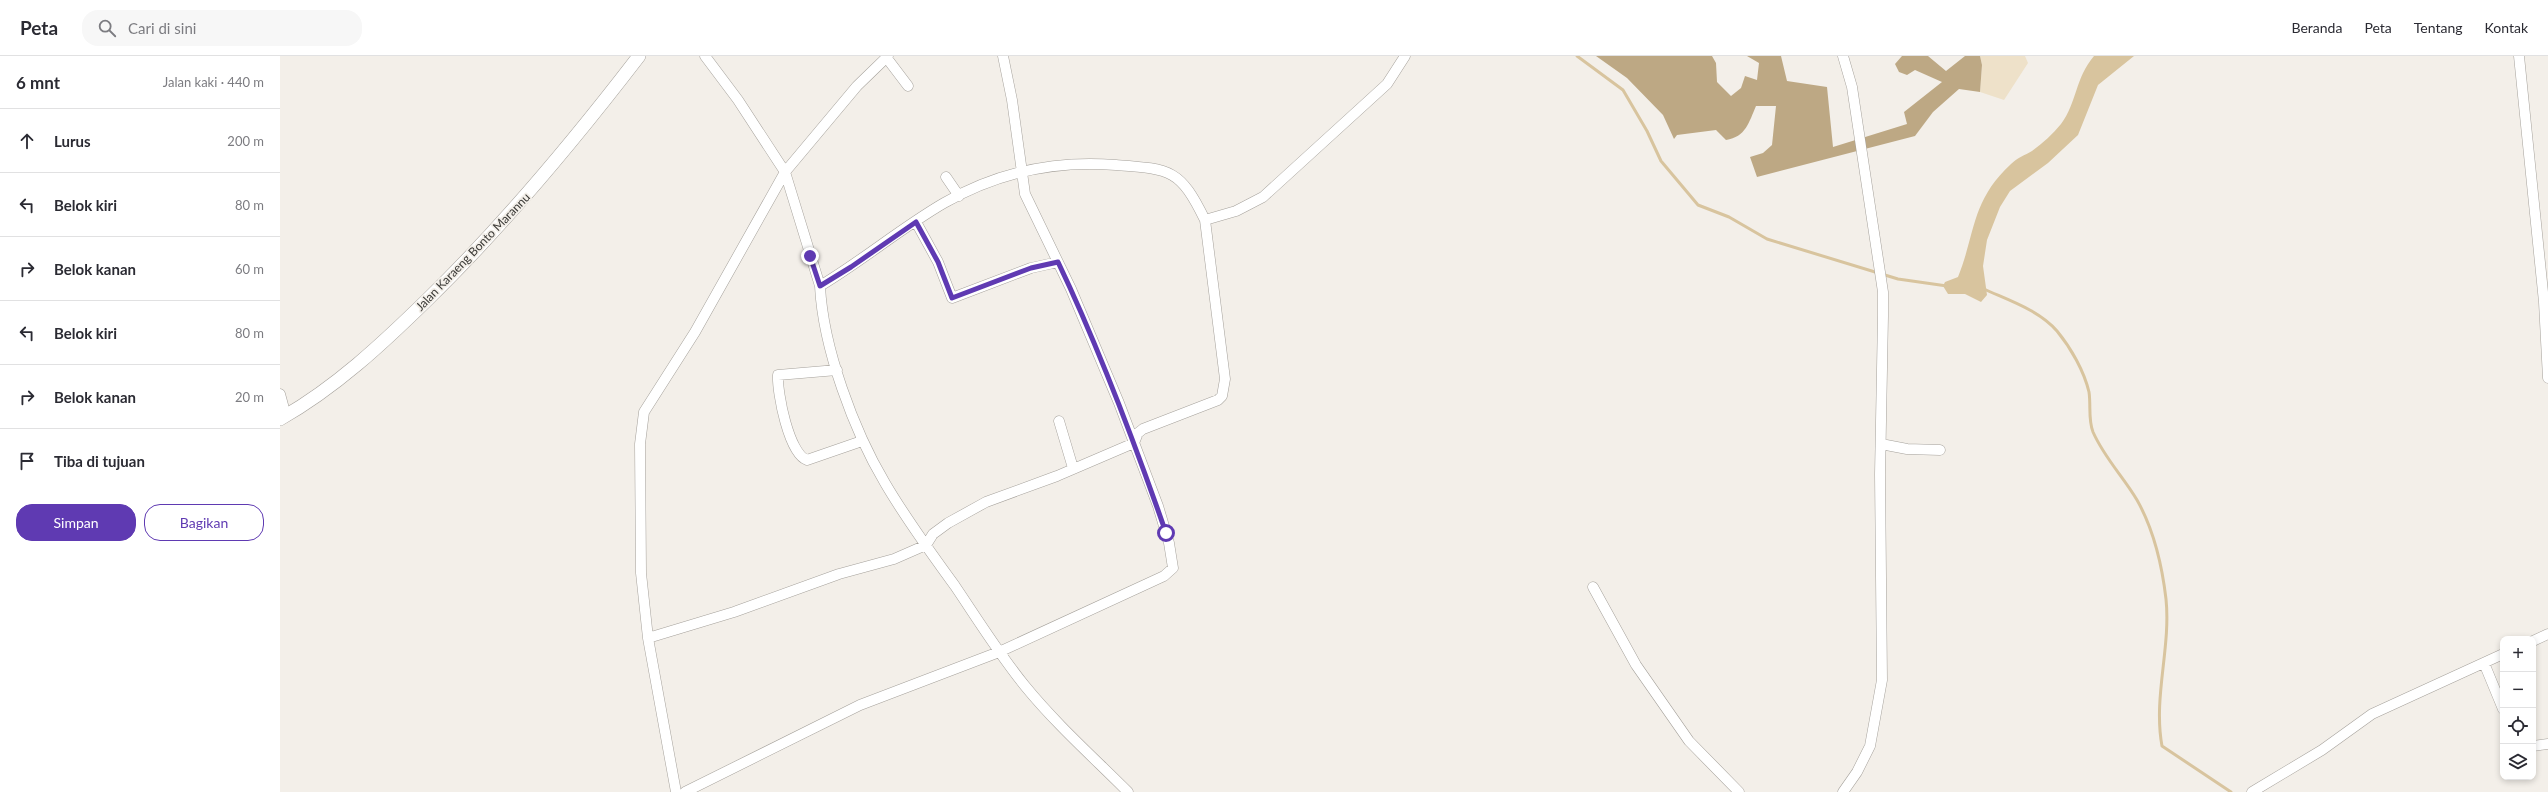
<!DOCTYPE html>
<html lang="id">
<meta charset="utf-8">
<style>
:root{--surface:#fff;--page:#f7f7f7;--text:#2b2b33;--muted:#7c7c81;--line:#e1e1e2;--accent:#5f3ab2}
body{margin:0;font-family:Lato,sans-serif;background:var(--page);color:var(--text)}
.controls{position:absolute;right:12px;bottom:12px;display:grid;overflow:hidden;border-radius:8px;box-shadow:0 2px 6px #0003}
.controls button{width:36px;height:36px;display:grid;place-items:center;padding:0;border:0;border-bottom:1px solid var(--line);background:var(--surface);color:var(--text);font:20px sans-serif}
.stop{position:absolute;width:12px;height:12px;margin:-9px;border:3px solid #5f3ab2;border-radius:50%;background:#fff}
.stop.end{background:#5f3ab2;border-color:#fff;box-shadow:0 1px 4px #0008}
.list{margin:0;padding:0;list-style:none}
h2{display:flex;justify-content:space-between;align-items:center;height:52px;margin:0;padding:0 16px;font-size:17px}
h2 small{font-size:13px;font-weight:400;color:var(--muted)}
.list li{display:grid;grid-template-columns:26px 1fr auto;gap:12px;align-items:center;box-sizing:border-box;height:64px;padding:0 16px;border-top:1px solid var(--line)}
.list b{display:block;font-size:15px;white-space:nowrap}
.list em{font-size:13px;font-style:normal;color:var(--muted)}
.actions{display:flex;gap:8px;padding:12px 16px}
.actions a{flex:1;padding:9px 0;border:1px solid var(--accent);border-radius:16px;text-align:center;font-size:14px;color:var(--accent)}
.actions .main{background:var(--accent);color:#fff}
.icon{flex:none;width:22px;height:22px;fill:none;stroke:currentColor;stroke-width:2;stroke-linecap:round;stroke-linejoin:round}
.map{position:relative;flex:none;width:2268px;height:736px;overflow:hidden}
header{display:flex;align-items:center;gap:24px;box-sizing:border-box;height:56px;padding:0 20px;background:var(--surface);border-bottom:1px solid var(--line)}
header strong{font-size:19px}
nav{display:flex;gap:22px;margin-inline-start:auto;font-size:14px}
.search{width:280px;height:36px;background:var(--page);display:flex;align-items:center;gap:10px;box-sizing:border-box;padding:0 14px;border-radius:16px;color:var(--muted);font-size:15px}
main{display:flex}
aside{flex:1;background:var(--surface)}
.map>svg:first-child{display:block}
.green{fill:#eee1c9}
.forest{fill:#bda884}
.water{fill:#d8c49e}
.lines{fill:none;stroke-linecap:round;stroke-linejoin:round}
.stream{stroke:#d8c49e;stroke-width:3}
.minor-casing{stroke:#a5a19b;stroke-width:11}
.major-casing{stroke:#a5a19b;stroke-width:14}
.minor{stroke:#fff;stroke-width:10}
.major{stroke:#fff;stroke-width:13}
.route{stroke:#5f3ab2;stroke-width:5}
.labels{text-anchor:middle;stroke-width:3.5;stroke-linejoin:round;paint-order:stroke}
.street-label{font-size:12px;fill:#393835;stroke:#f3efe9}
</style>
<header>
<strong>Peta</strong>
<div class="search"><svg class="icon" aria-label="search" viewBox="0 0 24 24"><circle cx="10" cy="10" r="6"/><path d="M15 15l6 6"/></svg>Cari di sini</div>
<nav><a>Beranda</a><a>Peta</a><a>Tentang</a><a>Kontak</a></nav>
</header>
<main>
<aside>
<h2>6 mnt<small>Jalan kaki · 440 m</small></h2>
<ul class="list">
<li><svg class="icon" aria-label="ahead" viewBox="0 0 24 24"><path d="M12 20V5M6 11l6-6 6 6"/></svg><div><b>Lurus</b></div><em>200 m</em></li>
<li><svg class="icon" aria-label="left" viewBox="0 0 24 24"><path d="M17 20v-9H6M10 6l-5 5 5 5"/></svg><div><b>Belok kiri</b></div><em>80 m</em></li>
<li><svg class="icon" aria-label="right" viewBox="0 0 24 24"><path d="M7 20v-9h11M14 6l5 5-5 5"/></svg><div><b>Belok kanan</b></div><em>60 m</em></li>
<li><svg class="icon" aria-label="left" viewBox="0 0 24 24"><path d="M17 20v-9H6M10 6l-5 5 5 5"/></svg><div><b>Belok kiri</b></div><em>80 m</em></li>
<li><svg class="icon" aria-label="right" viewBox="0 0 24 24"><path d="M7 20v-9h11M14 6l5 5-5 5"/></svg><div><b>Belok kanan</b></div><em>20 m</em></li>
<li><svg class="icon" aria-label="arrive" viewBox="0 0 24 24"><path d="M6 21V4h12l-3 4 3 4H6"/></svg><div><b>Tiba di tujuan</b></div></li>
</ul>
<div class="actions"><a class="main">Simpan</a><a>Bagikan</a></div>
</aside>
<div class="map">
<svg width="2268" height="736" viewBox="0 0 2268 736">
<rect width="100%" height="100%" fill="#f3efe9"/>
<path class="green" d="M1700 0H1745L1748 7 1724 44 1700 36 1702 9Z"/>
<path class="forest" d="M1316 0H1432L1436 7 1437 26 1451 40 1461 32 1465 20 1477 24 1479 7 1467 0H1501L1507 25 1547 31 1553 91 1627 68 1624 56 1662 26 1635 14 1627 19 1619 16 1615 8 1622 0H1648L1666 15 1685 0H1700L1702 9 1700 36 1679 33 1653 56 1635 80 1477 121 1470 101 1483 97 1492 89 1496 50H1476C1469 66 1466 81 1446 84L1436 74 1397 79 1394 83 1383 59 1347 22Z"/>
<path class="water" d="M1814 0H1854L1818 29 1798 79 1768 107 1730 135 1720 151 1707 184 1703 210 1707 239 1701 246 1685 238H1668L1663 230 1665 226 1678 221C1696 176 1691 145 1731 108 1737 102 1745 99 1752 95 1763 87 1773 78 1781 68 1797 47 1795 22 1814 0Z"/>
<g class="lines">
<path class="stream" d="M1297 0 1343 34 1367 75 1381 105 1418 149 1449 161 1487 183 1618 223 1667 230
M1704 233C1728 244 1759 254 1777 275 1791 292 1804 315 1809 336 1811 349 1808 364 1813 376 1825 403 1843 420 1857 444 1874 474 1882 509 1886 543 1891 592 1873 641 1882 690L1951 736"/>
<defs>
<path id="minor" d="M425 0 458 44 505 116 540 230C543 292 574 375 605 427 626 463 651 497 675 530 698 564 719 598 745 630 776 668 813 701 848 736
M2239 0 2264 246 2268 322
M606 1 628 30
M666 121 679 140
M636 166 658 206 672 242 751 212 778 206
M540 230C582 205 621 172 664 147 716 117 775 104 836 109 891 113 900 113 925 164
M557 314 498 319C497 337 509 398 527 404L582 385
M0 338 6 360
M779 365 793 412
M1601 388 1627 393 1660 394
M1313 531 1356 609 1409 685 1459 736
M368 582 454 556 559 518 614 503 646 489 653 478 668 467 706 446 777 420 854 387 858 377 863 373 938 344 942 340 945 323 925 164 956 155 983 141 1107 28 1125 0
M2253 585 2268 578
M2204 607 2223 653
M2253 690 2268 688
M396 736 368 582 361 517 360 388 364 356 415 276 505 116 577 30 608 0
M405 736 580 649 719 596 884 520 893 512 889 487 878 450 839 347 791 233 745 138 732 44 723 0
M1563 736 1577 716 1590 690 1602 624 1600 418 1603 260V236L1572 31 1563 0
M1972 736 2042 694 2092 658 2223 598"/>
<path id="major" d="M0 363C55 332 102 288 147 244 225 168 293 86 359 0"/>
</defs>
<use href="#minor" class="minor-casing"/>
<use href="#major" class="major-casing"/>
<use href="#minor" class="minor"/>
<use href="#major" class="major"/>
</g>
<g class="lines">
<path class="route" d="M530 200 540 230 571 211 636 166 658 206 672 242 751 212 778 206C820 294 854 385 886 477"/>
</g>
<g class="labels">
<g class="street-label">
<text transform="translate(193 196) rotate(-46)" y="4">Jalan Karaeng Bonto Marannu</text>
</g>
</g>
</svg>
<div class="controls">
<button>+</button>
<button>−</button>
<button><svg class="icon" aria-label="locate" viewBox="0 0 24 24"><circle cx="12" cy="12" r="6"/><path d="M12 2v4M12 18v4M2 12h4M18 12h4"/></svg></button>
<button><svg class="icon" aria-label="layers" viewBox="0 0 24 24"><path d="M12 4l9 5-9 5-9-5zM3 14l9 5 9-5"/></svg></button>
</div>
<div class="stop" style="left:886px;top:477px"></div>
<div class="stop end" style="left:530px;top:200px"></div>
</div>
</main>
